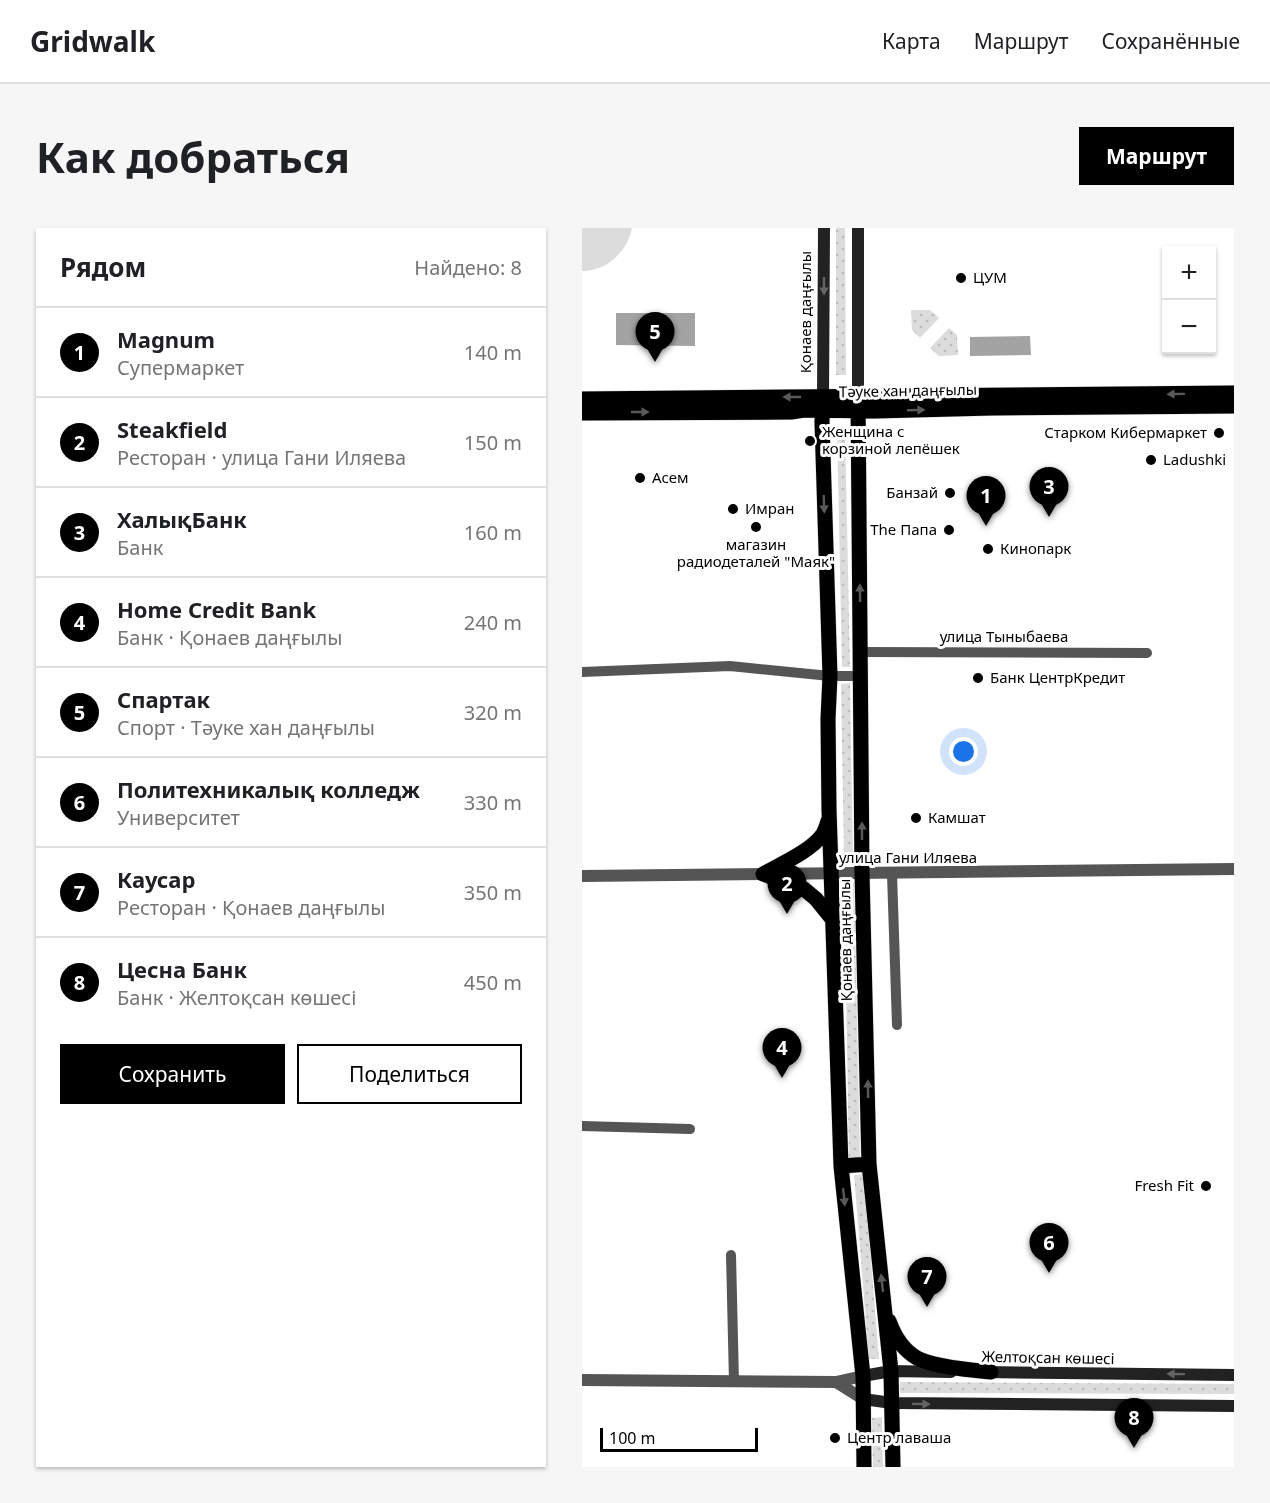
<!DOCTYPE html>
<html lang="ru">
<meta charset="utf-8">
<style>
:root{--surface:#fff;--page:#f6f6f6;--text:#202124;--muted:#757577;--line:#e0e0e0;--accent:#000}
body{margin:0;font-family:"Noto Sans",sans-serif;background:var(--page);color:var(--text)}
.controls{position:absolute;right:18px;top:18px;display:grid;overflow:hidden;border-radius:0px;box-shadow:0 2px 4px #0004}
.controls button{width:54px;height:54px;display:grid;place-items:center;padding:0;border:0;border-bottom:2px solid var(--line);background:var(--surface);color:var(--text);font:30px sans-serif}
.scale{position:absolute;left:18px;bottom:15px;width:158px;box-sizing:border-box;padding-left:6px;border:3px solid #000;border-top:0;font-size:16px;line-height:21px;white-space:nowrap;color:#000;-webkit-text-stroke:4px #fff;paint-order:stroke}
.you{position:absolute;left:382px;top:524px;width:21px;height:21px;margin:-15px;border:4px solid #fff;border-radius:50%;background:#1a73e8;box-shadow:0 0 0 9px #1a73e833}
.badge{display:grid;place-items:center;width:39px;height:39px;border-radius:50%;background:var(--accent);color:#fff;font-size:20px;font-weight:700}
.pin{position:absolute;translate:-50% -50px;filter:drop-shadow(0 2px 3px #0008)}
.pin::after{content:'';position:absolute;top:32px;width:21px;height:18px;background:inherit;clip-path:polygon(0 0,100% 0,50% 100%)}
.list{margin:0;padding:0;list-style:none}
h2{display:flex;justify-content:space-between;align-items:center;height:78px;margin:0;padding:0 24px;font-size:26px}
h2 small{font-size:20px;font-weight:400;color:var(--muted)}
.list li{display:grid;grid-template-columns:39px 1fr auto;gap:18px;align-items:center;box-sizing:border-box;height:90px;padding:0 24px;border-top:2px solid var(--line)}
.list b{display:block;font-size:22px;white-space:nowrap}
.list p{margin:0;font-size:20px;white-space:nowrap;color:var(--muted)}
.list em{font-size:20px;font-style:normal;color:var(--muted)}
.actions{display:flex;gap:12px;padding:18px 24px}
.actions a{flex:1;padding:14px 0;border:2px solid var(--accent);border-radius:0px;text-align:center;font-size:21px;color:var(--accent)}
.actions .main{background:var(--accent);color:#fff}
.map{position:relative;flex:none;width:652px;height:1239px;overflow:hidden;border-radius:0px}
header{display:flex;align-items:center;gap:36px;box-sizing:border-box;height:84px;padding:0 30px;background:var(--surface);border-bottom:2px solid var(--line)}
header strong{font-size:28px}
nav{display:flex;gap:33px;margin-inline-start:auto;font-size:21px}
.intro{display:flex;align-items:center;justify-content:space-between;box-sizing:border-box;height:144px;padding:0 36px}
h1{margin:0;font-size:42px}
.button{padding:15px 27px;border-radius:0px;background:var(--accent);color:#fff;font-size:21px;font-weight:700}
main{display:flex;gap:36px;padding:0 36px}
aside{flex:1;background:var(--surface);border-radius:0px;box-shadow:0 2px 4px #0004}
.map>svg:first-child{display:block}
.grass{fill:url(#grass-dots)}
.pitch{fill:#dcdcdc}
.water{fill:#a3a3a3}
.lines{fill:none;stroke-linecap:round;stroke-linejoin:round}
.primary-casing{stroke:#dbdbdb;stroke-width:16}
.minor{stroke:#555;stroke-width:10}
.tertiary{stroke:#555;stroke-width:12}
.secondary{stroke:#222;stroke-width:12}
.primary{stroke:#000;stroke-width:15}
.oneway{fill:#646464}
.oneway2{fill:#595959}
.poi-dot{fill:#000;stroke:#fff;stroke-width:2}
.labels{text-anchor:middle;stroke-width:6;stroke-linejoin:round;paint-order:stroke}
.poi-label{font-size:15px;fill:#000;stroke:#fff;text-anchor:start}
.street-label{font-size:15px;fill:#000;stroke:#fff}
</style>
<header>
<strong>Gridwalk</strong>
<nav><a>Карта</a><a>Маршрут</a><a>Сохранённые</a></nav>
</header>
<div class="intro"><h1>Как добраться</h1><a class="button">Маршрут</a></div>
<main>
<aside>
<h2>Рядом<small>Найдено: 8</small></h2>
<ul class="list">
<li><span class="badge">1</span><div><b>Magnum</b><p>Супермаркет</p></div><em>140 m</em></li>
<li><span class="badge">2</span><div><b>Steakfield</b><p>Ресторан · улица Гани Иляева</p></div><em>150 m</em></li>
<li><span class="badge">3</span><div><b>ХалықБанк</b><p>Банк</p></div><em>160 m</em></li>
<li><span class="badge">4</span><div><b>Home Credit Bank</b><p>Банк · Қонаев даңғылы</p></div><em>240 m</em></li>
<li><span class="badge">5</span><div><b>Спартак</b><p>Спорт · Тәуке хан даңғылы</p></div><em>320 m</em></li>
<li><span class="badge">6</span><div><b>Политехникалық колледж</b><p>Университет</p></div><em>330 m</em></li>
<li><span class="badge">7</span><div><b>Каусар</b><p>Ресторан · Қонаев даңғылы</p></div><em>350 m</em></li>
<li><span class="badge">8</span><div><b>Цесна Банк</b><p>Банк · Желтоқсан көшесі</p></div><em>450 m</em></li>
</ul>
<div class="actions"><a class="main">Сохранить</a><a>Поделиться</a></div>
</aside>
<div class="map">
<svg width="652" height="1239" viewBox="0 0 652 1239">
<defs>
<pattern id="grass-dots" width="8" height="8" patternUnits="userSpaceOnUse" patternTransform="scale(1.5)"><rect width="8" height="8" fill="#dcdcdc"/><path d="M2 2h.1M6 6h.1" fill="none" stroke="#bbb" stroke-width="1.8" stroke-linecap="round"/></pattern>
</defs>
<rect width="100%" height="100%" fill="#fff"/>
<path class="grass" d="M254 0H263L264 147H254Z
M329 82H348L357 90 338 110 330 102Z
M367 100 375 107 376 127 357 128 348 120Z
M255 199H263L268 439H260Z
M268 455 271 628H262L259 456Z
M272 655 278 929H267L262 656Z
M282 946 297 1131H287L272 947Z
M318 1154 652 1156V1166L318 1165Z
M300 1189 301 1239H291L290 1190Z"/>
<path class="pitch" d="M0 0H50C45 24 25 43 0 43Z"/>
<path class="water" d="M34 85H113V118L34 117Z
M448 108 449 127 388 128V109Z"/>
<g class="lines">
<defs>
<path id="primary" d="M241 169 240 194 248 448 246 491 247 582 259 938 281 1148 282 1239
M276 169 280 645 287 936 309 1143 311 1239
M0 171 652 165
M0 185 209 184 222 182 293 183 410 180 652 178
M246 593C245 597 243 602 241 606 229 623 199 636 181 646L222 661 234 671 251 692
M259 938 287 936
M307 1093C312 1107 321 1122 335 1130 351 1139 389 1142 409 1144"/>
</defs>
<use href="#primary" class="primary-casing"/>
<path class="minor" d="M278 424 565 425
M0 444 148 438 248 448H279
M310 646 315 797
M0 898 108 901
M149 1027 152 1154"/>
<path class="tertiary" d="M0 648 652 641
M0 1152 254 1154 281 1148
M254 1154 281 1171"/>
<path class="secondary" d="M276 0V169
M241 169 242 0
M401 1144 652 1147
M281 1148 309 1143 369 1144
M281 1171 310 1175 652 1178"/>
<use href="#primary" class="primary"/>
</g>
<defs><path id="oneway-solid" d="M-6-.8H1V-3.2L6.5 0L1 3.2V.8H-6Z" transform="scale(1.5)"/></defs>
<g class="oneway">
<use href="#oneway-solid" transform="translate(242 58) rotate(90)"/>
<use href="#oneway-solid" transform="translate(594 1146) rotate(-179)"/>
<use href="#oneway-solid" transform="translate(339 1176) rotate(1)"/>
</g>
<g class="oneway2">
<use href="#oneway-solid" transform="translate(594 166) rotate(179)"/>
<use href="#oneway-solid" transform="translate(210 169) rotate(180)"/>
<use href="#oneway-solid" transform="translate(334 182) rotate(-2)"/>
<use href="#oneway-solid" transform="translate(58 184)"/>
<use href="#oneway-solid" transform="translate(242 276) rotate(88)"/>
<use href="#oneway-solid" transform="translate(278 365) rotate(-91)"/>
<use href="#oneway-solid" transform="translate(280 603) rotate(-90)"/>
<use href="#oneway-solid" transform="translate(286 861) rotate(-91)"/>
<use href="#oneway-solid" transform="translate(262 969) rotate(84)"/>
<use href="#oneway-solid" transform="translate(300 1055) rotate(-96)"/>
</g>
<g class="poi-dot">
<circle cx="379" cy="50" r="6"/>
<circle cx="637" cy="205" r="6"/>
<circle cx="228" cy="213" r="6"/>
<circle cx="569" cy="232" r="6"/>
<circle cx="58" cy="250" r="6"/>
<circle cx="368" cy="265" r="6"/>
<circle cx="151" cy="281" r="6"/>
<circle cx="174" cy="299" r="6"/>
<circle cx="367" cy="302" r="6"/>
<circle cx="406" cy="321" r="6"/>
<circle cx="396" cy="450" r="6"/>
<circle cx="334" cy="590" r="6"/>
<circle cx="624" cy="958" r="6"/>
<circle cx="253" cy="1210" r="6"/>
</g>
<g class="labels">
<g class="poi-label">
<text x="391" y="55">ЦУМ</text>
<text x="240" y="209">Женщина с<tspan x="240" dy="17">корзиной лепёшек</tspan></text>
<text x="625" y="210" text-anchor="end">Старком Кибермаркет</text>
<text x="581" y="237">Ladushki</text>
<text x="70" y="255">Асем</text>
<text x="356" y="270" text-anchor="end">Банзай</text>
<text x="163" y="286">Имран</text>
<text x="355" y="307" text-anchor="end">The Папа</text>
<text x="174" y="322" text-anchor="middle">магазин<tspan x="174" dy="17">радиодеталей "Маяк"</tspan></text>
<text x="418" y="326">Кинопарк</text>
<text x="408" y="455">Банк ЦентрКредит</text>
<text x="346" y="595">Камшат</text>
<text x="612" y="963" text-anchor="end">Fresh Fit</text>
<text x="265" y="1215">Центр лаваша</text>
</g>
<g class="street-label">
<text transform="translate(224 84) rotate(-90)" y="5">Қонаев даңғылы</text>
<text transform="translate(326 163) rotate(-1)" y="5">Тәуке хан даңғылы</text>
<text x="422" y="414">улица Тыныбаева</text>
<text x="326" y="635">улица Гани Иляева</text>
<text transform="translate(264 712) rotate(-91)" y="5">Қонаев даңғылы</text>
<text transform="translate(466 1130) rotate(1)" y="5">Желтоқсан көшесі</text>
</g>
</g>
</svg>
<div class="controls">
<button>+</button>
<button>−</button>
</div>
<div class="scale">100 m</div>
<div class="you"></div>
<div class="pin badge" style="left:404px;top:298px">1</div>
<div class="pin badge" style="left:205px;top:686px">2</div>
<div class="pin badge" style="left:467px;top:289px">3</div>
<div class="pin badge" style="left:200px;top:850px">4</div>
<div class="pin badge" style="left:73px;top:134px">5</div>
<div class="pin badge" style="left:467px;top:1045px">6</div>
<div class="pin badge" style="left:345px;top:1079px">7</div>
<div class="pin badge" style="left:552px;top:1220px">8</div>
</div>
</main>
